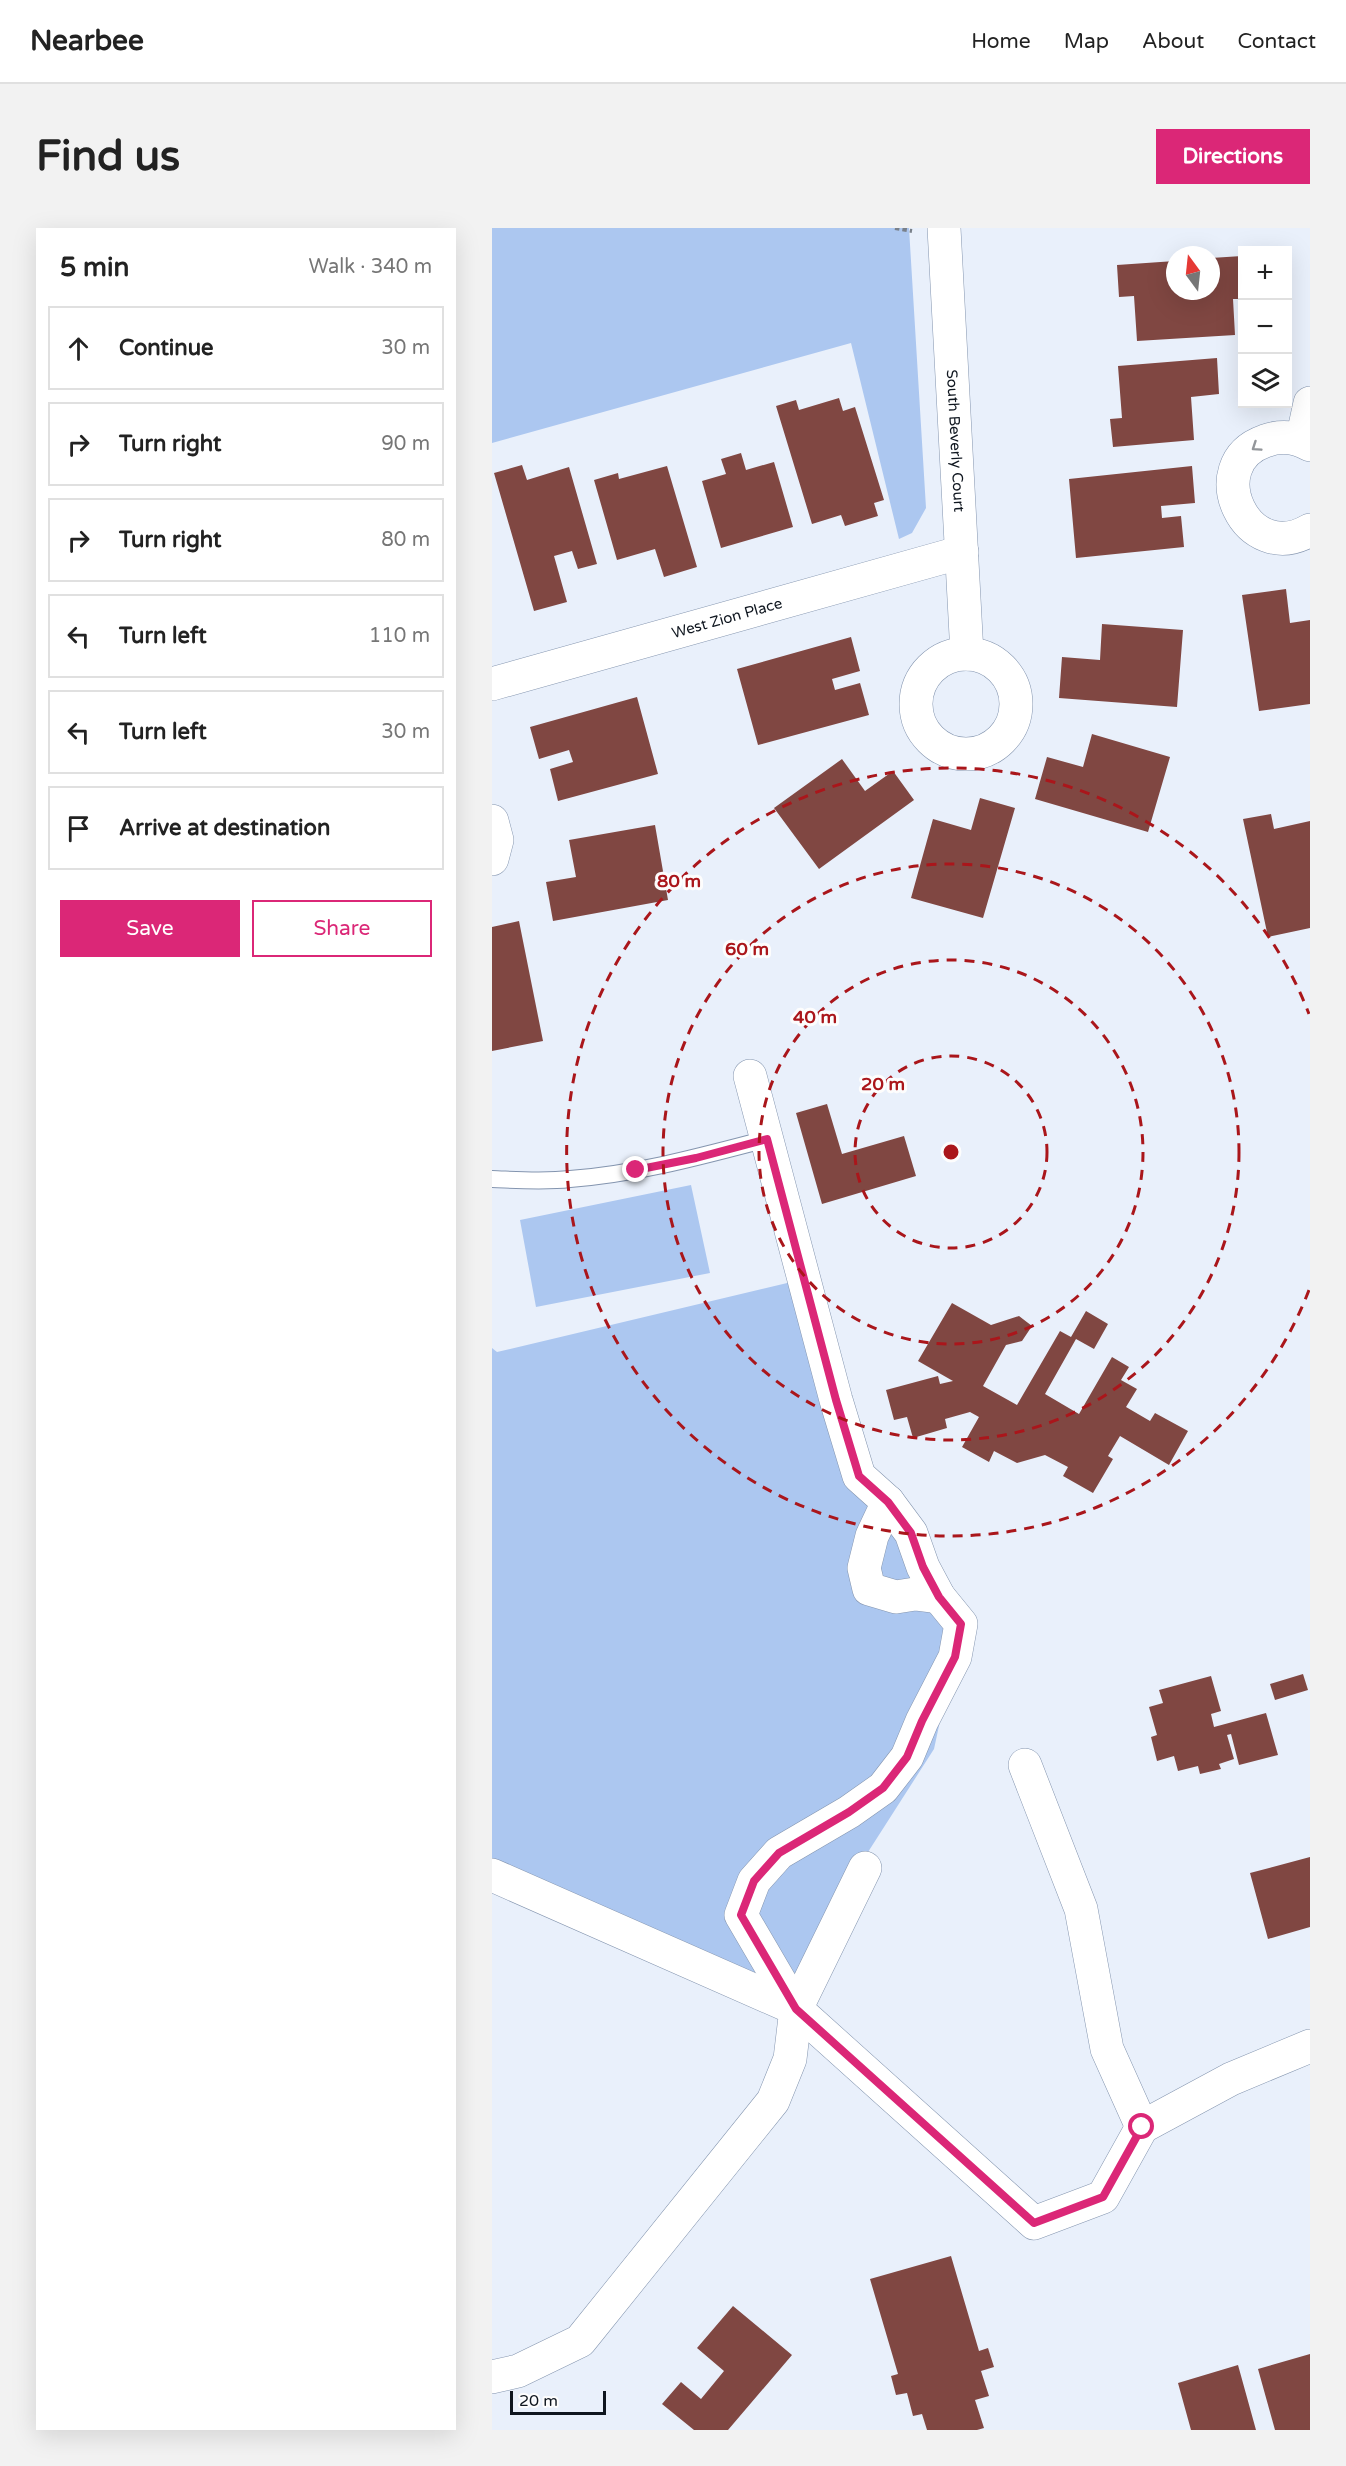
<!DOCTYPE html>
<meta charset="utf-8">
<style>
:root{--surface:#fff;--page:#f2f2f2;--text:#222;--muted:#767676;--line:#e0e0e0;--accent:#db2777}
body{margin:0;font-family:"Varela Round",sans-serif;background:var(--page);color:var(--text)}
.controls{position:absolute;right:18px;top:18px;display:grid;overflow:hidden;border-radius:0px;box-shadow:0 6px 24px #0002}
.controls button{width:54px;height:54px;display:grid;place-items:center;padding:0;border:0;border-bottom:2px solid var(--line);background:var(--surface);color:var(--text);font:30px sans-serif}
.compass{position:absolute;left:674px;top:18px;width:54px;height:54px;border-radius:50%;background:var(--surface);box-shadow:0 6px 24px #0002;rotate:345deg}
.scale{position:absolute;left:18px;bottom:15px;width:96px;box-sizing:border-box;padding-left:6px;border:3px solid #0f161f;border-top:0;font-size:16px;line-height:21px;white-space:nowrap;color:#0f161f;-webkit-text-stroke:4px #fdfdfd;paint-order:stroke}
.stop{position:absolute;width:18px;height:18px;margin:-14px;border:4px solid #db2777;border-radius:50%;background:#fff}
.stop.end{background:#db2777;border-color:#fff;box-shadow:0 2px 6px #0008}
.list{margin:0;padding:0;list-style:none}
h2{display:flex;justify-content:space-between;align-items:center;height:78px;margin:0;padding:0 24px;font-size:26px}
h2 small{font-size:20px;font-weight:400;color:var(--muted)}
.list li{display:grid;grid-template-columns:39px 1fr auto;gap:18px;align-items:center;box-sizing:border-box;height:84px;margin:0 12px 12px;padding:0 12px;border:2px solid var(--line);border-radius:0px}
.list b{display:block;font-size:22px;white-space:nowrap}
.list em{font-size:20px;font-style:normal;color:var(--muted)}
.actions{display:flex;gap:12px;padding:18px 24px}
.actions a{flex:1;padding:14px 0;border:2px solid var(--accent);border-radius:0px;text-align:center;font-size:21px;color:var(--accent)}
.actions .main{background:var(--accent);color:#fff}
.icon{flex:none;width:33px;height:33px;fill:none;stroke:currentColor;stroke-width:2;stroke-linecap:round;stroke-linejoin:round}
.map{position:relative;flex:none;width:818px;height:2202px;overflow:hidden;border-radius:0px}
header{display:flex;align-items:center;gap:36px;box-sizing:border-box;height:84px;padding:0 30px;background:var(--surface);border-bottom:2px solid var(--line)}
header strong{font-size:28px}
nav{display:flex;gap:33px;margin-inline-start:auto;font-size:21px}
.intro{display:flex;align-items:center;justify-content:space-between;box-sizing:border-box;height:144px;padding:0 36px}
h1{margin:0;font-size:42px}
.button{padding:15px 27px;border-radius:0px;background:var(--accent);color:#fff;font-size:21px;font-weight:700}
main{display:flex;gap:36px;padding:0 36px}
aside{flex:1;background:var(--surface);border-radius:0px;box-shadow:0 6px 24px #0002}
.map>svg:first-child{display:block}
.green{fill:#acc7f0}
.building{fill:#804742}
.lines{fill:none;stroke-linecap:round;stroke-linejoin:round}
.service-casing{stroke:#8495af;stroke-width:18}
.minor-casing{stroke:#8495af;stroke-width:34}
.path{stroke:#79808a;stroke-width:4;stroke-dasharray:4.5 3;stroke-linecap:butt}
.service{stroke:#fff;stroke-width:16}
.minor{stroke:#fff;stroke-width:33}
.oneway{stroke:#93969a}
.route{stroke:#db2777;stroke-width:8}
.ring{fill:none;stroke:#aa161b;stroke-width:3;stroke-dasharray:10 8}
.labels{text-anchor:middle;stroke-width:6;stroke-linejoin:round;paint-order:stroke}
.street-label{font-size:15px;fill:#0f161f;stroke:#fdfdfd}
.centre{fill:#aa161b;stroke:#fdfdfd;stroke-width:3}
.ring-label{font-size:18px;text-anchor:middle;font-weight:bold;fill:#aa161b;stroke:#fdfdfd;stroke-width:6;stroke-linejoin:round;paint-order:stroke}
</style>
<header>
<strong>Nearbee</strong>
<nav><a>Home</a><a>Map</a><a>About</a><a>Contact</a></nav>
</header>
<div class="intro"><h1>Find us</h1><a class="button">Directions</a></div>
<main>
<aside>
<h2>5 min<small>Walk · 340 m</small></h2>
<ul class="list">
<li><svg class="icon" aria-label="ahead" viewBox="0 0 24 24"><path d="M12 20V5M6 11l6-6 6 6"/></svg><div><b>Continue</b></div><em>30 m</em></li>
<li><svg class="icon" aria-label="right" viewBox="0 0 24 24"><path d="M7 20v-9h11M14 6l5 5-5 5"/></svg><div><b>Turn right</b></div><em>90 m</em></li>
<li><svg class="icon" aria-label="right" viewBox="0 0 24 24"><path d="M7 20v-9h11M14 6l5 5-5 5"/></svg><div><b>Turn right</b></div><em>80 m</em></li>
<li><svg class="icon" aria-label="left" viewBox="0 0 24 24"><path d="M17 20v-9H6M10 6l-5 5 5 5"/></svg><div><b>Turn left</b></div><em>110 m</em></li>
<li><svg class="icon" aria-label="left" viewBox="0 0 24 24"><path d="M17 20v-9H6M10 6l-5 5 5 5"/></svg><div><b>Turn left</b></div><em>30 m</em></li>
<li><svg class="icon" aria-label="arrive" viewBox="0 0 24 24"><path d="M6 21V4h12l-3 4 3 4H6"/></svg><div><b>Arrive at destination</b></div></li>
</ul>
<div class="actions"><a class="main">Save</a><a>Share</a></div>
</aside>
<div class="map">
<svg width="818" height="2202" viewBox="0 0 818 2202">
<rect width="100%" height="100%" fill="#e9f0fb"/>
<path class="green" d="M0 0H417L434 280 420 305 407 311 359 115 0 215Z
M199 957 218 1045 44 1079 28 992Z
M312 1051 367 1248 469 1396 442 1521 369 1635 297 1783 0 1647V1120L5 1124Z"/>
<path class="building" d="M750 28V71H741L743 107 645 113 642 68 627 69 625 37 683 33V63H719V30Z
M725 130 727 166 699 169 702 212 621 219 618 191 630 190 626 138Z
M347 170 351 183 363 179 392 272 382 275 386 288 353 298 349 287 320 296 284 178 304 172 307 182Z
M249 225 254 242 282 234 301 299 229 320 210 253 234 246 229 231Z
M30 237 35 252 77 239 105 336 86 341 80 323 62 328 75 374 42 383 2 245Z
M175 238 205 339 172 349 163 321 125 332 102 252 126 245 127 251Z
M700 238 703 275 669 278 670 290 689 288 692 319 584 330 577 251Z
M794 361 798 395 818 392V476L767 483 750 367Z
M610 396 691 402 685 479 567 470 570 429 608 432Z
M359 409 368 443 340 451 343 462 368 455 377 487 266 517 245 441Z
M145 469 166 546 66 573 58 541 81 534 77 522 47 531 38 499Z
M600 506 678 529 656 604 543 571 555 529 591 539Z
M350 531 373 563 401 543 422 572 327 641 282 580Z
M488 570 523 580 491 690 419 670 441 591 479 602Z
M779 586 782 601 818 593V700L776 709 751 591Z
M163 597 176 672 61 693 54 654 84 649 77 612Z
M27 693 51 813 0 823V699Z
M335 876 350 926 412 908 424 948 330 976 304 885Z
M460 1075 499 1097 527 1088 540 1098 530 1113 514 1117 491 1158 525 1177 568 1103 579 1109 594 1083 616 1096 602 1121 584 1111 553 1166 587 1186 620 1129 637 1139 629 1152 645 1161 634 1179 658 1193 663 1185 696 1203 677 1237 628 1208 616 1228 621 1231 601 1265 571 1248 576 1239 553 1227 525 1235 502 1223 497 1234 470 1219 487 1189 478 1184 453 1191 455 1200 421 1210 415 1189 402 1192 394 1162 446 1148 448 1156 461 1153 426 1133Z
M811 1446 816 1462 783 1472 778 1456Z
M719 1448 729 1483 719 1486 722 1499 774 1485 786 1527 747 1537 739 1506 735 1507 742 1531 727 1536 729 1541 708 1546 706 1538 686 1543 682 1528 665 1533 659 1509 665 1507 657 1479 671 1475 667 1462Z
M818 1629V1699L776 1711 758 1645Z
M459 2028 487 2123 496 2120 502 2139 489 2143 497 2168 483 2172 492 2200 485 2202H435L430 2186 421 2188 415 2165 404 2167 399 2148 406 2146 378 2051Z
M241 2078 300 2127 236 2202H202L170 2176 189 2154 209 2171 232 2143 205 2120Z
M818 2126V2202H783L766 2141Z
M746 2137 764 2202H699L686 2155Z"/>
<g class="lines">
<defs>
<path id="service" d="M0 951C26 952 52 954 78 951 145 946 210 928 275 911"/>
<g id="minor">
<path id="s1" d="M452 0 475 426"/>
<path d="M810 212 818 175"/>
<path d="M818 217C804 209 789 207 773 213 707 236 754 340 818 302"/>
<circle cx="474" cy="476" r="50"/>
<path id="s2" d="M0 456 470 324"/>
<path d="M0 593 5 612 0 631"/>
<path d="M258 848 344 1172 367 1248 396 1274 419 1305 431 1339 447 1369 469 1396 463 1429 430 1493 415 1529 391 1560 357 1584 287 1625 262 1653 249 1687 304 1781"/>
<path d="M396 1274 380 1308 372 1340 377 1361 404 1369 423 1366 447 1369"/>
<path d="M533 1537 589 1681 615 1821 650 1899"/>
<path d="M0 1647 304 1781 542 1995 611 1969 650 1899 739 1851 818 1818"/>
<path d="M0 2149 26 2143 88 2113 281 1873 298 1831 304 1781 373 1640"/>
</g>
</defs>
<use href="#service" class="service-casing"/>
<use href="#minor" class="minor-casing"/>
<path class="path" d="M403 0 420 3"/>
<use href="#service" class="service"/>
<use href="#minor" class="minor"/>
</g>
<defs><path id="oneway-chevron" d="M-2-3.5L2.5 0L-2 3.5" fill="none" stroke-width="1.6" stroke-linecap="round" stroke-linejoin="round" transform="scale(1.5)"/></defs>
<use class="oneway" href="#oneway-chevron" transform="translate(764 219) rotate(146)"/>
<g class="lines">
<path class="route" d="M144 942 204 930 275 911 344 1172 367 1248 396 1274 419 1305 431 1339 447 1369 469 1396 463 1429 430 1493 415 1529 391 1560 357 1584 287 1625 262 1653 249 1687 304 1781 542 1995 611 1969 650 1899"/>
</g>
<g class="ring">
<circle cx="459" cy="924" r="96"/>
<circle cx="459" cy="924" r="192"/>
<circle cx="459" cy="924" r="288"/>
<path d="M817 1062A384 384 0 1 1 817 786"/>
</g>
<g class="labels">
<g class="street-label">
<text dy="5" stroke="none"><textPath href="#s1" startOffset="213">South Beverly Court</textPath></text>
<text dy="5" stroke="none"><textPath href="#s2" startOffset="244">West Zion Place</textPath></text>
</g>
</g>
<circle cx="459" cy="924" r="9" class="centre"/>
<g class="ring-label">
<text x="187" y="659">80 m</text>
<text x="255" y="727">60 m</text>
<text x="323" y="795">40 m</text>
<text x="391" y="862">20 m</text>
</g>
</svg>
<div class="controls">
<button>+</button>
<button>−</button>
<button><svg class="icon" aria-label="layers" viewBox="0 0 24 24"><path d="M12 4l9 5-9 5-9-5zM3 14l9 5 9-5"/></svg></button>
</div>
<svg class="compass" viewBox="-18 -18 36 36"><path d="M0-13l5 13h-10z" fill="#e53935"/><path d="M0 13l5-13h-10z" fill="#767676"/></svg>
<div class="scale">20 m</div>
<div class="stop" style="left:650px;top:1899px"></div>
<div class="stop end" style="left:144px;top:942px"></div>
</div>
</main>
